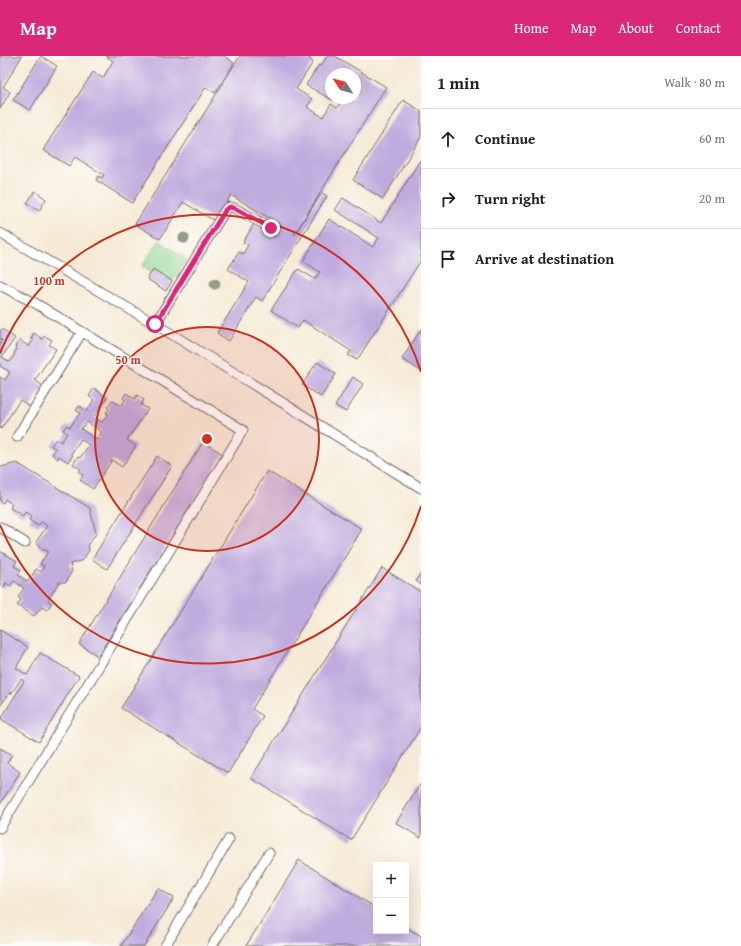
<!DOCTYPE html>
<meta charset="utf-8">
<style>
:root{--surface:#fff;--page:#f6f6f6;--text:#202124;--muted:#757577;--line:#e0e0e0;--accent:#db2777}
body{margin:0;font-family:"Gentium Book Plus",serif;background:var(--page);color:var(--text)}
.controls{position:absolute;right:12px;bottom:12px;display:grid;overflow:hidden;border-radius:0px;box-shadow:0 4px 16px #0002}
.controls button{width:36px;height:36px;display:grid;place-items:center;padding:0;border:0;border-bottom:1px solid var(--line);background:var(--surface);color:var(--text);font:20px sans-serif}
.compass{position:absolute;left:325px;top:12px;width:36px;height:36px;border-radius:50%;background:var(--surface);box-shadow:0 4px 16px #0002;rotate:306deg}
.stop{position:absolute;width:12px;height:12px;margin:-9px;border:3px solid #db2777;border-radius:50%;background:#fff}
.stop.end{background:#db2777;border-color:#fff;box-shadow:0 1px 4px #0008}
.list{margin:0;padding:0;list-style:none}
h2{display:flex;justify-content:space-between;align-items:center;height:52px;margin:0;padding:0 16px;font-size:17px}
h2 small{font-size:13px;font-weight:400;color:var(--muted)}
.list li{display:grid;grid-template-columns:26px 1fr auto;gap:12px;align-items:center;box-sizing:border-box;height:60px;padding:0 16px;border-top:1px solid var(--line)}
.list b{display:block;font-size:15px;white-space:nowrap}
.list em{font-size:13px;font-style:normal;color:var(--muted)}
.icon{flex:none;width:22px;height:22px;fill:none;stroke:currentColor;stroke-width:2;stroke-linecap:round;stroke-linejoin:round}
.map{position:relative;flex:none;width:421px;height:890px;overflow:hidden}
header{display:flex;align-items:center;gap:24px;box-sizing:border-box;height:56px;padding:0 20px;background:var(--accent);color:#fff}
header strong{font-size:19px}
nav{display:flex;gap:22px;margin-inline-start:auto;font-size:14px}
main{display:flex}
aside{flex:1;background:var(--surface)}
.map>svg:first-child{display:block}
.green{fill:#8bd490;stroke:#5b805e}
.building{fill:#c0abde;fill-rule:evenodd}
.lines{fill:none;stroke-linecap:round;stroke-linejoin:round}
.service-casing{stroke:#726e67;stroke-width:11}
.service{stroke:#fff;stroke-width:9}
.tree{fill:#969d88}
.route{stroke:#db2777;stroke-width:5}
.ring{fill:none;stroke:#c8321e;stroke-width:2}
.centre{fill:#c8321e;stroke:#fdfcf7;stroke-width:2}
.ring-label{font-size:12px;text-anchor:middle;font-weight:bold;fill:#c8321e;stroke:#fdfcf7;stroke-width:3;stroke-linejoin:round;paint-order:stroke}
</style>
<header>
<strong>Map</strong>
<nav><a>Home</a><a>Map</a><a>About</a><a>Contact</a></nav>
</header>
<main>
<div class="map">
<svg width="421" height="890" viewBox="0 0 421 890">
<rect width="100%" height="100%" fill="#fdfcf7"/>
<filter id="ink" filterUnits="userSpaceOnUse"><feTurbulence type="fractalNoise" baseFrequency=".025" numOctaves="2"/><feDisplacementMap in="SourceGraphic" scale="8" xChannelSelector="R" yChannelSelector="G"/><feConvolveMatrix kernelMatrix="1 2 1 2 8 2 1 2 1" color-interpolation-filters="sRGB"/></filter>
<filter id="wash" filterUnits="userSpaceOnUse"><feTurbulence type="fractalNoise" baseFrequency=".012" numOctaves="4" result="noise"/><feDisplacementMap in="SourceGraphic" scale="16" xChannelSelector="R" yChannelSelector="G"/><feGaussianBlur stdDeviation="0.9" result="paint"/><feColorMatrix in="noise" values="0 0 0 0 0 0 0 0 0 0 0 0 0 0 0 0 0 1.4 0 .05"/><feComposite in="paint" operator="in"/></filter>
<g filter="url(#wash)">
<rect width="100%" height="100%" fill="#f6ead6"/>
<path class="green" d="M159 185 187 203 172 225 153 213 151 216 142 210Z"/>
<g id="blocks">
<path class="building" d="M0 0H22L3 31 10 36 0 53Z
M41 0 57 10 30 54 13 44Z
M106 0H224L234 7 215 37 206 31 132 147 96 124 98 120 102 122 104 119 75 101 69 110 43 94 93 16 103 22 113 5Z
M240 0H311L309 3 313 6 296 33 312 43 307 51 323 61 331 48 337 52 343 42H355V18H331V42H333L332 44 306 29 319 9 321 10 327 0H335L386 31 294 179 322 137 327 140 262 245 256 241 229 285 217 277 249 226 228 213 239 196 243 198 248 189 243 186 254 168 274 181 281 169 231 139 215 165 183 146 160 183 135 168Z
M403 44 421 55V81L383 143 353 124Z
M421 103V204L357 304 348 299 351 295 303 264 298 272 271 254 298 213 315 223 320 216 303 205 329 163 373 191 379 182 335 154 343 142 381 167Z
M35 135 46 143 39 155 27 147Z
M153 213 172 225 166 235 147 223Z
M2 273 15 282 2 301 10 306 15 298 14 297 17 293 15 291 20 284 29 291 33 284 31 283 34 277 42 283 45 280 52 284 49 289 56 293 35 324 43 330 30 351 20 344 1 373 0 372V321L5 324 10 316 0 310V287L2 284 0 283V275Z
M421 273V315L402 303Z
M317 306 336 318 321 341 302 329Z
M353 321 363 328 346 356 335 350Z
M94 332 107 342 94 361 102 366 108 358 106 357 109 353 107 351 112 344 121 350 125 344 123 342 126 337 135 343 137 339 144 344 141 349 148 353 127 384 136 390 122 411 112 404 93 433 80 424 83 419 79 416 81 413 73 408 78 401 80 402 89 389 81 383 71 398 73 399 68 406 59 400 58 403 52 398 56 393 51 390 56 383 61 386 67 377 63 374 67 369 70 371 80 357 76 354 79 350 87 355 94 344 89 340ZM87 366 102 376 97 384 81 373Z
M203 386 223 398 98 600 79 588Z
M157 400 172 410 107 513 92 503Z
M17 407 90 452 96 478 88 488 89 494 83 504 70 508 72 515 66 526H59L48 544 52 547 47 554 42 551 34 560 17 549 21 544 18 541 24 532 14 525 10 530 6 527 3 532 0 530V495L17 505 14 510 21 514 18 519 28 526 36 513 41 516 44 510 40 508 48 495 42 493 36 486 47 470 41 466 38 470 29 464 32 460 25 456 23 460 10 452 12 448 5 443 3 447 0 445V413L1 411Z
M267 415 362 473 252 653 263 660 228 717 121 652Z
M382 512 421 536V671L351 784 251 722Z
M421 517V529L416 525Z
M0 574 28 591 16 612 27 619 40 597 79 620 39 686 1 663 24 625 21 623 11 638 9 637 0 650Z
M0 692 12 699 7 707 20 716 0 748Z
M421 727V782L396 767Z
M299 804 376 852V875H406V871L421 880V890H246Z
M158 832 174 842 144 890H121Z"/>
</g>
</g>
<g filter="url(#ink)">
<use href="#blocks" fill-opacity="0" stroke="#726e67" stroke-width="1"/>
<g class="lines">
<defs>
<path id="service" d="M0 177 155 268 421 432
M0 229 35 247 243 374 0 772
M155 268 226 153 230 151 234 152 271 172
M17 381 82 276
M0 471 25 487
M165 890 229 783
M212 890 269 797"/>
</defs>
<use href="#service" class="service-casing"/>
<use href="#service" class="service"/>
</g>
<g class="tree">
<circle cx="184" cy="182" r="5.5"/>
<circle cx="215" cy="228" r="5.5"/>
</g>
</g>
<g class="lines" filter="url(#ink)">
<path class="route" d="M155 268 226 153 230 151 234 152 271 172"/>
</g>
<circle cx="207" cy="383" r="112" fill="#c8321e" fill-opacity=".12"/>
<g class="ring">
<circle cx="207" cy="383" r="112"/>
<path d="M421 450A224 224 0 0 1 0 469M0 297A224 224 0 0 1 421 316"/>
</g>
<circle cx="207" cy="383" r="6" class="centre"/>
<g class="ring-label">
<text x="49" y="229">100 m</text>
<text x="128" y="308">50 m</text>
</g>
</svg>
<div class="controls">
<button>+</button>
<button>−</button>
</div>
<svg class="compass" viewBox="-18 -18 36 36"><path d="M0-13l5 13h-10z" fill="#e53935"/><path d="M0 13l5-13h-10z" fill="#757577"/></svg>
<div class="stop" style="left:155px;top:268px"></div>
<div class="stop end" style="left:271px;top:172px"></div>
</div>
<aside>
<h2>1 min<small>Walk · 80 m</small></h2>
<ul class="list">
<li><svg class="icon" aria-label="ahead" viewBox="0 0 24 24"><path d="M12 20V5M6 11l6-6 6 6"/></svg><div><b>Continue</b></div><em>60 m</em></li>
<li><svg class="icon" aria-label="right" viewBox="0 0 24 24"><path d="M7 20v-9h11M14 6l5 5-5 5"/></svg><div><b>Turn right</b></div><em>20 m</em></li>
<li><svg class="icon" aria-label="arrive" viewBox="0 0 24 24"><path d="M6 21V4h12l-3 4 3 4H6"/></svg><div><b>Arrive at destination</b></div></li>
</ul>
</aside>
</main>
